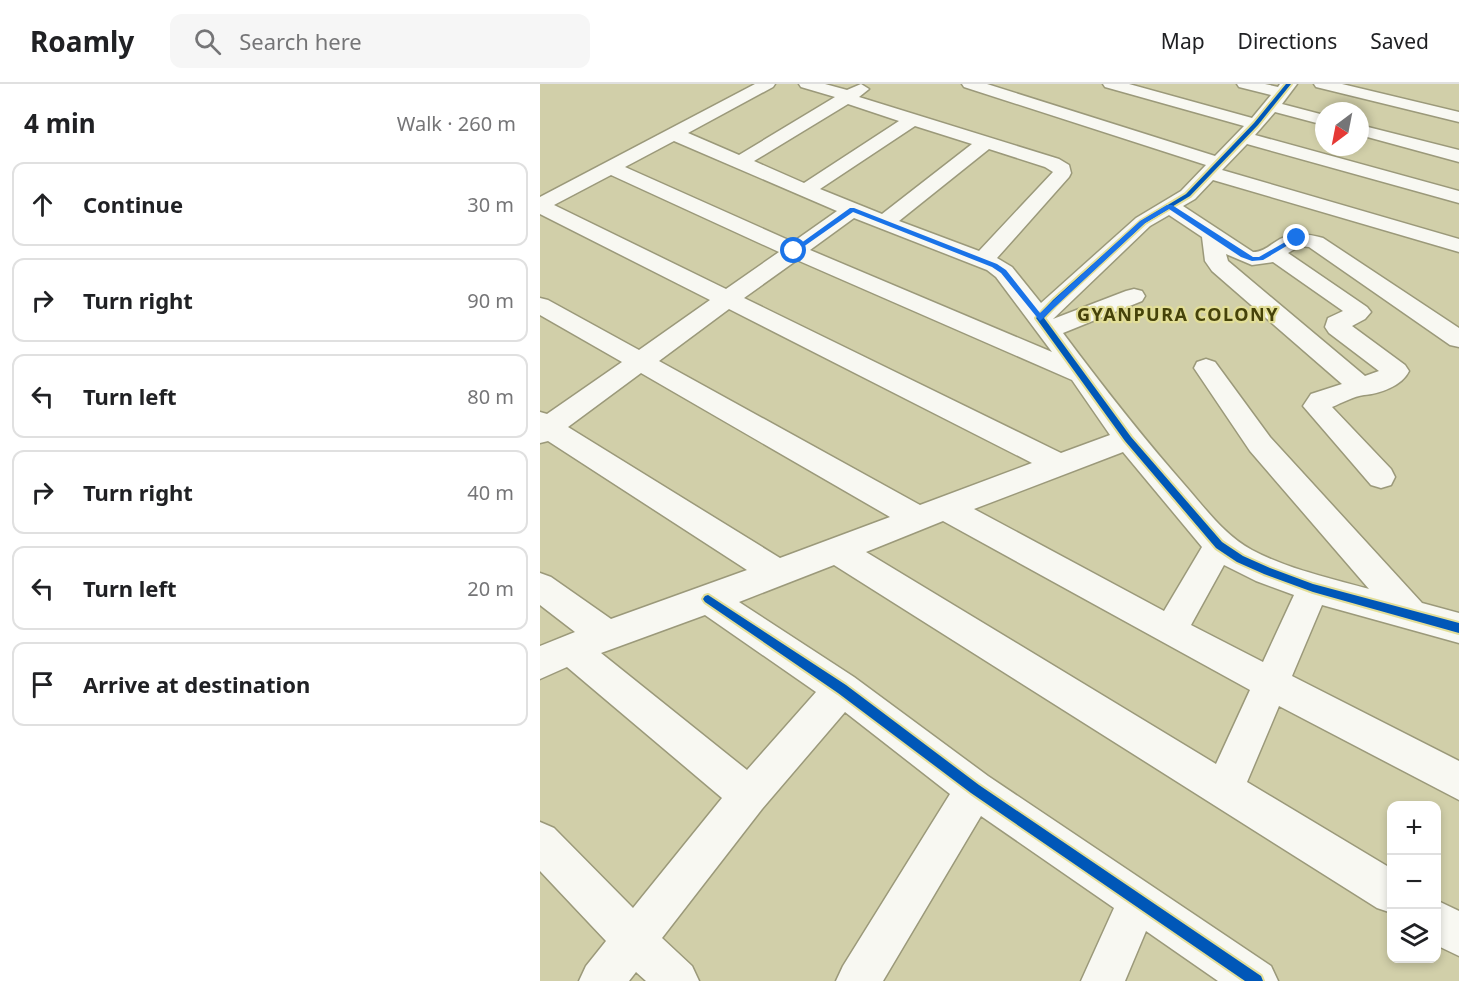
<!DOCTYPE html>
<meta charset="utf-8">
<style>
:root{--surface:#fff;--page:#f6f6f6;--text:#202124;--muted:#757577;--line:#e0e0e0}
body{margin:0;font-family:"Noto Sans",sans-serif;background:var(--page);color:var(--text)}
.controls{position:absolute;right:18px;bottom:18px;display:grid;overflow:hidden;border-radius:12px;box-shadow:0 3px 9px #0003}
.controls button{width:54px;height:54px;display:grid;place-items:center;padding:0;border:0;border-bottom:2px solid var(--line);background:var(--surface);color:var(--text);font:30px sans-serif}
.compass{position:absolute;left:775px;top:18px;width:54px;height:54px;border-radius:50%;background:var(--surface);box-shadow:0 3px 9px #0003;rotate:212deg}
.stop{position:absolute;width:18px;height:18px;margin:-14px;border:4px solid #1a73e8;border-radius:50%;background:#fff}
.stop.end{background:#1a73e8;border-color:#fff;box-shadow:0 2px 6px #0008}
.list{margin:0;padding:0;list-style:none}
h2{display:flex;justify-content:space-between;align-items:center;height:78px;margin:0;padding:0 24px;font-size:26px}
h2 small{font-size:20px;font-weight:400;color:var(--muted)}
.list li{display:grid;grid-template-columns:39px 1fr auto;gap:18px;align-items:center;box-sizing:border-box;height:84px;margin:0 12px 12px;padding:0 12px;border:2px solid var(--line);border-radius:12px}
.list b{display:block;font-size:22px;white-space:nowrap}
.list em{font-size:20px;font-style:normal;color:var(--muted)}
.icon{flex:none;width:33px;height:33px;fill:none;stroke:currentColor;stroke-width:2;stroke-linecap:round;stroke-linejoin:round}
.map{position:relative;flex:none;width:919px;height:897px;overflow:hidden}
header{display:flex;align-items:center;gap:36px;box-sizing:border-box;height:84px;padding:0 30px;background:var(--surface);border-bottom:2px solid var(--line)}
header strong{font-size:28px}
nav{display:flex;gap:33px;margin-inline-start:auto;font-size:21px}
.search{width:420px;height:54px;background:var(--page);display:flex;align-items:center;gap:15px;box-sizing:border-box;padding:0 21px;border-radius:12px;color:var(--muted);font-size:22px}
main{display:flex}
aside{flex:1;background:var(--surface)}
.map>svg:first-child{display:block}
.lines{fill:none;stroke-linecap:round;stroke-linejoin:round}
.minor-casing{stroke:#9b997a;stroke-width:3}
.minor{fill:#f8f8f2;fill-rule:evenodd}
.cycleway-casing{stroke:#e2de98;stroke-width:4}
.cycleway{fill:#0057b8;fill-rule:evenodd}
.route{fill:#1a73e8}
.labels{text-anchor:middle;stroke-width:4.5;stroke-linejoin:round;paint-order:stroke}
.far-district-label{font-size:18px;font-weight:bold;letter-spacing:1.5px;fill:#45420a;stroke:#e2de98}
</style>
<header>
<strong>Roamly</strong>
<div class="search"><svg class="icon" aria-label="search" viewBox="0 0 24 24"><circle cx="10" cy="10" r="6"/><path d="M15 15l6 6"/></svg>Search here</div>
<nav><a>Map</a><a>Directions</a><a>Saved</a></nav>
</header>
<main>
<aside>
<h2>4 min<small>Walk · 260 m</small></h2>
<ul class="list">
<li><svg class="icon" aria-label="ahead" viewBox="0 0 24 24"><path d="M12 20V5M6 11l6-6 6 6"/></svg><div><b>Continue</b></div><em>30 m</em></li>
<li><svg class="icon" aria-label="right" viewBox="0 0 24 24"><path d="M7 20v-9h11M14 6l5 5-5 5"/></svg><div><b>Turn right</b></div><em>90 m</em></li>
<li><svg class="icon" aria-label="left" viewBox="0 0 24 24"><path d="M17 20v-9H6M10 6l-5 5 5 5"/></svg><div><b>Turn left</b></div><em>80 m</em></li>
<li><svg class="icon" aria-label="right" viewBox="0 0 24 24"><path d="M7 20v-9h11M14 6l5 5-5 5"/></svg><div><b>Turn right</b></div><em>40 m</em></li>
<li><svg class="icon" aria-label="left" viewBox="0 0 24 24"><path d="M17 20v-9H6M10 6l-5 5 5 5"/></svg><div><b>Turn left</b></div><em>20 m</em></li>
<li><svg class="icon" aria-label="arrive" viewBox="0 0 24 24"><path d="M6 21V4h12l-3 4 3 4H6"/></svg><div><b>Arrive at destination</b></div></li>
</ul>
</aside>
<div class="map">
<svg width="919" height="897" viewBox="0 0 919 897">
<rect width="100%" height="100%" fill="#d1cfa9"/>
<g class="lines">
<defs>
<path id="minor" d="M215 0H235L233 3 148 49 199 71 295 13 261 3 259 0H285L307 6 321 0 329 5 319 13 519 75 529 81 531 89 529 93 457 174 472 183 501 219 596 134 641 107 666 81 424 3 422 0H447L675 72 704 42 565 3 563 0H589L712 34 731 11 699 3 697 0H725L738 3 740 0H757L742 20 784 31V41L735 28 715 51 919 107V119L707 60 682 86 919 155V168L673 96 655 115 643 122 713 168C724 168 731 160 740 155 755 148 768 150 783 154L919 244V263L910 261 769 163 760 162 748 169 827 223 831 228 825 235 812 242 865 281 869 287C862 302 839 310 824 311 814 312 802 319 792 323L851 385 855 393 851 401 841 404 831 401 763 322 771 310 802 300 672 187 665 177 662 153 629 131 610 142 513 235 586 207 594 205 602 207 605 212 602 217 523 249C564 304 604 355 649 406 668 428 686 452 712 466 748 485 789 494 829 505L710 367 654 284 657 278 666 275 675 278 730 353 882 519 919 529V559L782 521 752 592 919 677V716L739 622 707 698 852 785V829L837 824 294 481 199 518 314 593 448 692 731 882 738 897H678L606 847 585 897H541L574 824 441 732 343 897H296L303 882 410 710 305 628 222 725 122 854 152 882 159 897H106L96 888 89 897H39L46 882 66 857 0 787V738L14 744 93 824 182 714 27 583 0 595V562L35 548 0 521V489L11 493 71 535 207 486 8 357 0 359V328L7 330 82 278 0 231V214L8 216 99 266 170 216 0 130V113ZM308 20 359 37 264 99 214 77ZM375 42 432 60 342 130 280 105ZM134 57 297 127 253 158 85 83ZM449 65 505 83 513 88 439 167 359 137ZM71 91 239 168 186 205 14 121ZM314 134 447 186 456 193 512 268 270 166ZM686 170 712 181 733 178 803 227 788 234 785 243 789 249 839 287 825 292 688 177ZM257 176 532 296 570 351 521 369 204 214ZM189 225 492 379 380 421 119 277ZM101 289 350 433 240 474 28 343ZM583 368 662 463 624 527 434 425ZM403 437 710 606 676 680 326 468ZM684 481 716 497 754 511 723 578 651 541ZM165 531 276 608 207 686 61 569Z
M774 0H802L919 28V38L776 3Z
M820 41 919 66V78L820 51Z
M896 816 919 827V872L896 861Z"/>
</defs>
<use href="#minor" class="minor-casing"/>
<use href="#minor" class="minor"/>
<defs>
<path id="cycleway" d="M746 0H751L718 41 650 112 605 139 517 220 504 234 591 353 682 458 703 472 730 484 773 500 919 539V549L773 508 724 490 697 478 676 464 585 357 496 234 513 216 601 137 646 110 714 39Z
M168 511 306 601 439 701 721 892 723 897H705L431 709 298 609 165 518 163 515 165 512Z"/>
</defs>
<use href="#cycleway" class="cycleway-casing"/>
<use href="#cycleway" class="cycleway"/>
</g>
<path class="route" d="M627 121H632L713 173H719L754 153 760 154 723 176 712 177 701 173 629 125 605 139 500 237 461 189 452 183 313 128 256 168 250 167 310 124H314L457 180 466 186 500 229 600 137Z"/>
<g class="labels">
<g class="far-district-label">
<text x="638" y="237">GYANPURA COLONY</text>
</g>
</g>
</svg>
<div class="controls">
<button>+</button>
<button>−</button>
<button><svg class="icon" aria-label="layers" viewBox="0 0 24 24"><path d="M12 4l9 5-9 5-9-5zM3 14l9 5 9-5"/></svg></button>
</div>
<svg class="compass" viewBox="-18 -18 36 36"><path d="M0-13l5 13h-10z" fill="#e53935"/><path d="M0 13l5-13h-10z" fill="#757577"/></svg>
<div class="stop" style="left:254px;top:167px"></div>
<div class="stop end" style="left:757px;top:154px"></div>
</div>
</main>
